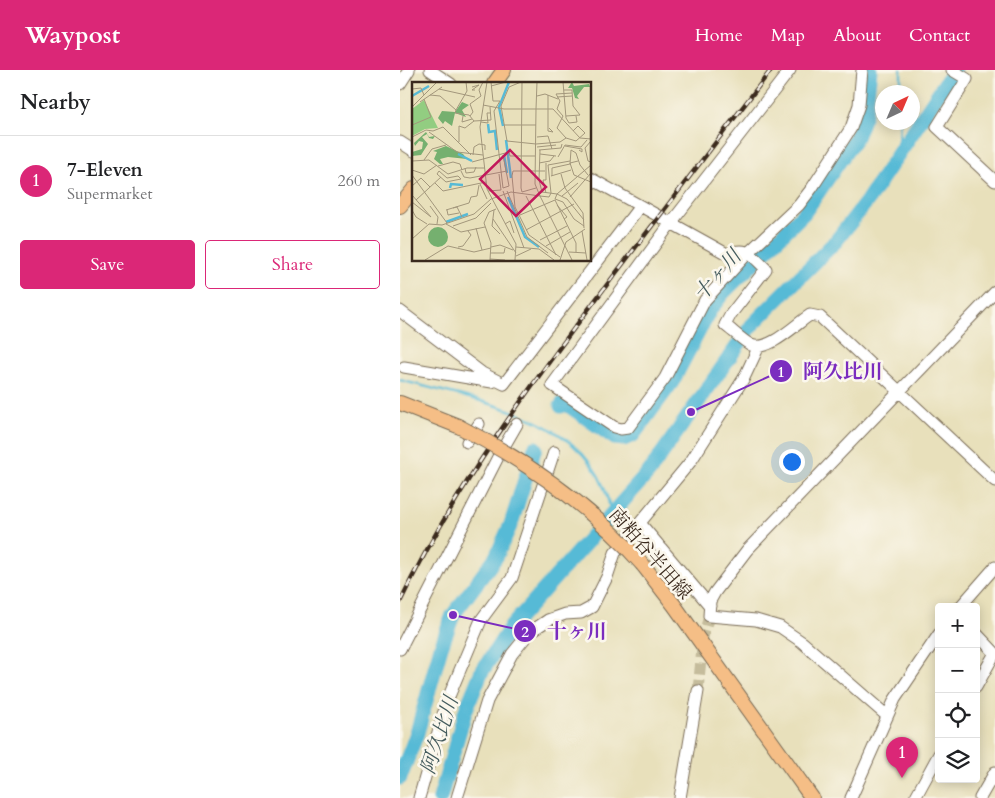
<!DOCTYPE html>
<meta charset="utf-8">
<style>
:root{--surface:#fff;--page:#f2f2f2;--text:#202124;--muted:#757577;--line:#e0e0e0;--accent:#db2777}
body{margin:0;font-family:Cardo,"Noto Serif JP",serif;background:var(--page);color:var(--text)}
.controls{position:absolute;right:15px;bottom:15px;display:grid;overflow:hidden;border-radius:5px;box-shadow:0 2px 12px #0003}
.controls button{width:45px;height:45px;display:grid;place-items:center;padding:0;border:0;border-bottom:1px solid var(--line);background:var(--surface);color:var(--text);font:25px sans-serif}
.compass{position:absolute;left:475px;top:15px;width:45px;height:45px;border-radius:50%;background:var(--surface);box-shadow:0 2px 12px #0003;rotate:44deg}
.you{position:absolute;left:391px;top:391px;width:18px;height:18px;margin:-12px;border:4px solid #fff;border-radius:50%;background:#1a73e8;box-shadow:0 0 0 8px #1a73e833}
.badge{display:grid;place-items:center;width:32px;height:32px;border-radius:50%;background:var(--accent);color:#fff;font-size:16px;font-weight:700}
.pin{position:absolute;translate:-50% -41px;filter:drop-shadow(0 1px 2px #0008)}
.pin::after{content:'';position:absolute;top:26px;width:18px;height:15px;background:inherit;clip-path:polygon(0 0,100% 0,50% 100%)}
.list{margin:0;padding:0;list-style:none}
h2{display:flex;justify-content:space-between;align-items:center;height:65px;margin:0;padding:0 20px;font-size:21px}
h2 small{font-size:16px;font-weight:400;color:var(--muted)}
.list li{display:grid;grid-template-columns:32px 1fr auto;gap:15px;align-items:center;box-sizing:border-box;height:90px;padding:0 20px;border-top:1px solid var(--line)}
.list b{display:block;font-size:19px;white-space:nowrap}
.list p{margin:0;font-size:16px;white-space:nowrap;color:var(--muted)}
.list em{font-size:16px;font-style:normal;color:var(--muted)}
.actions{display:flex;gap:10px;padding:15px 20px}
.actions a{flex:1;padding:11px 0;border:1px solid var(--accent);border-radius:5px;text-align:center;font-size:18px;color:var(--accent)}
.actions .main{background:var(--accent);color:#fff}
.icon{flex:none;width:28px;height:28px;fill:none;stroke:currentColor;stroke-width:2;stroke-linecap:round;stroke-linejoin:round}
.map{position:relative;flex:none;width:595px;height:728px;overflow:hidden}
header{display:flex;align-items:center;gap:30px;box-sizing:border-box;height:70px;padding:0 25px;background:var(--accent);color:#fff}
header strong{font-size:24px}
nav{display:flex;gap:28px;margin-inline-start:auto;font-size:18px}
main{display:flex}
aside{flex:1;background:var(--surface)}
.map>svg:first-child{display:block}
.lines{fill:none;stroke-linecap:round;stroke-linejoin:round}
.stream{stroke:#57bad6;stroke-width:2.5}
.river{stroke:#57bad6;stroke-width:15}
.minor-tunnel{stroke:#c5bc9c;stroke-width:11;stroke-dasharray:11 5.5;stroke-linecap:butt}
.minor-casing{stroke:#786a55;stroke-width:13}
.major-casing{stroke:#786a55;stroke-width:16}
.minor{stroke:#fff;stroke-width:11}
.major{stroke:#f5be86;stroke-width:14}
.rail-casing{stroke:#3b2a1e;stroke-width:4.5}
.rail{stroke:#fbf7ec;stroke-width:2.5;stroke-dasharray:8;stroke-linecap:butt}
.major-bridge-casing{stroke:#786a55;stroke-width:16;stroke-linecap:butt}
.major-bridge{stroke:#f5be86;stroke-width:14}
.labels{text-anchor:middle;stroke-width:5;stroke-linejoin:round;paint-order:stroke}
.street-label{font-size:19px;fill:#3b2a1e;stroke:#fbf7ec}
.water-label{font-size:20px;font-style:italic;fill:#455c5e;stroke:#fbf7ec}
.inset-river{fill:none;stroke:#57bad6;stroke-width:2.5}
.inset-road{fill:none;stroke:#a3977c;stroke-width:1}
.view{fill:#c2185b;fill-opacity:0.15;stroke:#c2185b;stroke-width:2.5}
.inset-edge{fill:none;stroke:#3b2a1e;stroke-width:2.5}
.leader{fill:none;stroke:#7b2cbf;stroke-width:2}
.callout-dot{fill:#7b2cbf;stroke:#fbf7ec;stroke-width:2}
.mark-label{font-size:15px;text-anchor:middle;font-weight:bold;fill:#fff}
.callout-label{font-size:20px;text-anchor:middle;font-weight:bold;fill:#7b2cbf;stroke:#fbf7ec;stroke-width:5;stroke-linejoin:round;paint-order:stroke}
</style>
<header>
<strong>Waypost</strong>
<nav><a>Home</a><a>Map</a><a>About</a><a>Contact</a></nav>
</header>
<main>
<aside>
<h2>Nearby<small></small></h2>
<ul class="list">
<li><span class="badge">1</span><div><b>7-Eleven</b><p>Supermarket</p></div><em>260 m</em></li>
</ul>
<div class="actions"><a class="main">Save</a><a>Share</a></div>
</aside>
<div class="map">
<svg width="595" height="728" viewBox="0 0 595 728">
<rect width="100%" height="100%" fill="#fbf7ec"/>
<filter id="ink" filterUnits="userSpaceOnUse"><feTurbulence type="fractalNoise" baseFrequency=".02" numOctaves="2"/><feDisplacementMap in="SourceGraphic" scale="10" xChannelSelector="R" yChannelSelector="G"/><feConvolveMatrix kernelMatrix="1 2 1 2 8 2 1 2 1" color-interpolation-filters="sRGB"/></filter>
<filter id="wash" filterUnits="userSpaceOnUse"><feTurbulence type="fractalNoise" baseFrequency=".0096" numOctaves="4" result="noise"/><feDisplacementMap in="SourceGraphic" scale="20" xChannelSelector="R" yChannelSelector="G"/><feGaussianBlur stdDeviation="1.12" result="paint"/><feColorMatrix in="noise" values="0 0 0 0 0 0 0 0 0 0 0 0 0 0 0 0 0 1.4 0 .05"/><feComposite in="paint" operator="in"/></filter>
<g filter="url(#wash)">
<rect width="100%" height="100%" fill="#e8e0bb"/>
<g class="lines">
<path class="stream" d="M501 22V0
M500 52 499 72 502 78
M0 310C79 332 198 346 211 445"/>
<path class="river" d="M161 336 164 332 215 368 224 369 233 365 272 312 310 240 323 223 404 143 456 67 465 44 470 0
M0 708 17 663 41 577 53 545 96 487 111 454 135 378
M40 728 65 642 81 603 110 558 249 402 352 255 436 171 467 131 554 0"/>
</g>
</g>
<g filter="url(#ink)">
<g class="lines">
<path class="minor-tunnel" d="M298 621 303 567 309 546"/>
<defs>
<path id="minor" d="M30 0 51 14
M390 0 271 153 152 315 214 357 221 359 228 358 265 308 305 230 348 183 399 135 412 118 451 58 459 35 462 0
M552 0 567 9 537 57 595 111
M0 14 9 0
M0 72 14 81
M190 108 327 184C348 176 351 185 366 199L331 244 325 255C333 261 342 270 351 275 368 283 397 253 410 245L420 247 595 411
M0 241 82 303 104 314 240 136
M4 297 92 312
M67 372 79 354
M240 453 310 536
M560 537 595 497
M576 563 595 583
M0 579 98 387 117 354
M576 617 595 583
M486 645 402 572 380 557 356 550 309 546 310 531 315 522 347 480 595 222
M19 728 47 631 81 550 112 508 154 382
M57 728 87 631 112 584 130 562 148 550 165 544 181 543 192 537 207 507 215 483 291 391 344 308 359 276
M280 728 298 621
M451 728 495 629 539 564
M515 728 539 684
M580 728 595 702"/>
<path id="major" d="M94 14 104 0
M0 136 14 119
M0 333 58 356
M243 495 274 535 412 728"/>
</defs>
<use href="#minor" class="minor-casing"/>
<use href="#major" class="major-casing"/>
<use href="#minor" class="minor"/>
<use href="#major" class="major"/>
<defs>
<path id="rail" d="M0 532C55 418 129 317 206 216 261 144 316 72 371 0"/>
</defs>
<use href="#rail" class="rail-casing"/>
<use href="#rail" class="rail"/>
<defs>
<path id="major-bridge" d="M58 356C128 392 191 436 243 495"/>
</defs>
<use href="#major-bridge" class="major-bridge-casing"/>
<use href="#major-bridge" class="major-bridge"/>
</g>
</g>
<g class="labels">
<g class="street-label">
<text transform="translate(251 483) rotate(49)" y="7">南粕谷半田線</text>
</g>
<g class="water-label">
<text transform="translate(317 205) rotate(-49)" y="7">十ヶ川</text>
<text transform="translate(39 665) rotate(-72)" y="7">阿久比川</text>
</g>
</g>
<g transform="translate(12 12)">
<rect width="179" height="179" fill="#e8e0bb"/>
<path d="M12 18 26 46 13 47 0 54V27Z" fill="#92cd81"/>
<path d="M160 0 162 4 177 2 178 5H172L165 14 167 17 163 16 160 6H156ZM50 20 57 23 50 28 54 35 43 31 40 44 33 39 31 42 26 36 30 29 43 30ZM14 50 17 55 23 54 21 57 17 56 15 52 10 55 16 62 9 73 0 74V70L10 67 11 60 7 59 3 64 2 61ZM34 64 51 72 55 77 36 75 28 77 31 82H28L22 77 25 70 21 69ZM16 155a10 10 0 1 1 20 0a10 10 0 1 1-20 0Z" fill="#75b06f"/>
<path class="inset-river" d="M0 14 17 4M76 42 77 50 83 49 85 68M91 44 87 25 97 0M94 58 99 96M46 72 60 79M92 73 95 91M38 106 39 102 51 103M96 115 113 155 127 165M34 140 56 132"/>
<path class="inset-road" d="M75 0 68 45 75 107 104 162 103 178M79 0 81 19H88L82 29 91 106 97 104 91 73M109 0 97 5 89 24 95 59 124 62M110 0 109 106 110 110 124 106M151 0 154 36 157 41 165 40 164 34M79 4 94 0M60 5 67 3 60 8H63M0 7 9 6 12 13M27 7 63 15M152 8H160L161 24 168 33 154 34M160 11 144 12 148 19 145 27 151 34 145 46 154 56 164 59 173 51 166 44 161 49M18 13 28 14 44 28 43 31 57 33 62 39M136 13V49L141 50 137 46M125 14 133 12 146 17M145 15 160 14M8 20 30 5M71 23 92 27H141L168 56 179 57M0 25 25 0M124 27 123 102 128 114 137 115 139 111M124 27 125 0M44 28 55 9 54 0M51 34 50 40 60 37M58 34 61 30 58 22 69 14 67 8 71 0M69 40 76 41 75 31H79M0 43 19 35 12 17M92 43H124M17 50 45 70 71 73M0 55 14 48 21 49 31 45 59 73M125 55 136 54 140 67M179 59 173 66 176 79 179 80M47 60V44L53 46 62 39 79 38 78 25M124 62 148 60 154 56M153 64 170 67V70L167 68M125 65 144 63M127 68 149 66 150 62M128 68 127 98 130 110 145 112 179 83M128 72 144 74M61 73 62 65 67 62 73 63V68M146 75 153 63 169 65 175 58M12 78 20 67 34 63M0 79 17 78 36 92 55 86H73M166 79 158 81 162 93 179 100M60 80 97 70 98 74H123M127 81 138 79 142 74M134 81V98H131L134 111M26 84 41 80 48 82 50 88M53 86 54 91 62 90 64 85M0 88 12 92 25 83M27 89 35 96 46 94 49 97 34 100 25 92ZM49 89 52 95 58 96 95 89M149 92 153 106 171 131 172 146M0 93 35 141M100 94 103 125 117 153 148 175M100 94 101 89H133M139 94 159 88M140 94V86L158 82 159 68 164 71 168 83 176 93M23 101 31 109 74 100M68 102 75 117M0 104 9 96 18 105M76 109 89 108 87 92M91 109 112 166M95 109 115 155 136 171M139 111 136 83 158 79M145 112 143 117 151 120 162 137 172 144M145 112 155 117 172 138M0 113 19 135 0 120M114 114 144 173M150 114 166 101M158 115 179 91M79 117 99 110 128 114 160 178M4 118 29 95M145 123 155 135 152 137M18 124 26 135 25 142M41 126 45 125 50 135M0 128 4 135 15 142M34 128 57 121 59 115 65 114 67 103M35 128 36 133 47 131M82 128 80 144 88 152M108 133 143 118 164 161V170M81 137 104 171M34 142 49 150 73 145M93 142 98 139 102 151M41 144 64 136 79 121M64 146 70 168M114 148 162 122M170 149 175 178M0 157 17 142 30 143 62 132 79 117M128 158 155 144M134 164 158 150M46 165 51 164 59 153 56 149M79 165 88 163 101 168M104 165 127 167 142 178M157 170 174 171M78 171H92L93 166M104 174 119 167M78 177 93 178M13 178 36 164 62 170 79 166M78 178 79 161 72 141 77 130 84 127M148 178 154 160 173 147"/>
<path class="view" d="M98 68 134 105 104 134 68 97Z"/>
<rect width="179" height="179" class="inset-edge"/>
</g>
<path class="leader" d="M291 342L381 301M53 545L125 561"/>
<g class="callout-dot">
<circle cx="291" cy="342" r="5"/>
<circle cx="53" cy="545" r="5"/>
<circle cx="381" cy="301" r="12"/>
<circle cx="125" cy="561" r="12"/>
</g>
<g class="mark-label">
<text x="381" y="307">1</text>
<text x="125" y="567">2</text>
</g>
<g class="callout-label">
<text x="443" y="308">阿久比川</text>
<text x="177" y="568">十ヶ川</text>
</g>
</svg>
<div class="controls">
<button>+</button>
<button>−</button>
<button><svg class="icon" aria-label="locate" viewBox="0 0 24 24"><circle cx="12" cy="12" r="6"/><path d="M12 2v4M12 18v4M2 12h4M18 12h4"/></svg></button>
<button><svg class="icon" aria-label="layers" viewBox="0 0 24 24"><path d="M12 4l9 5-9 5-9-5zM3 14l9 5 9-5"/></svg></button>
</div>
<svg class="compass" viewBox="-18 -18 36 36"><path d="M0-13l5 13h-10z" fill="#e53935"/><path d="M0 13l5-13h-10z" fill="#757577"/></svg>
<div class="you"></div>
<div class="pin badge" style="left:502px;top:708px">1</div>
</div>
</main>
